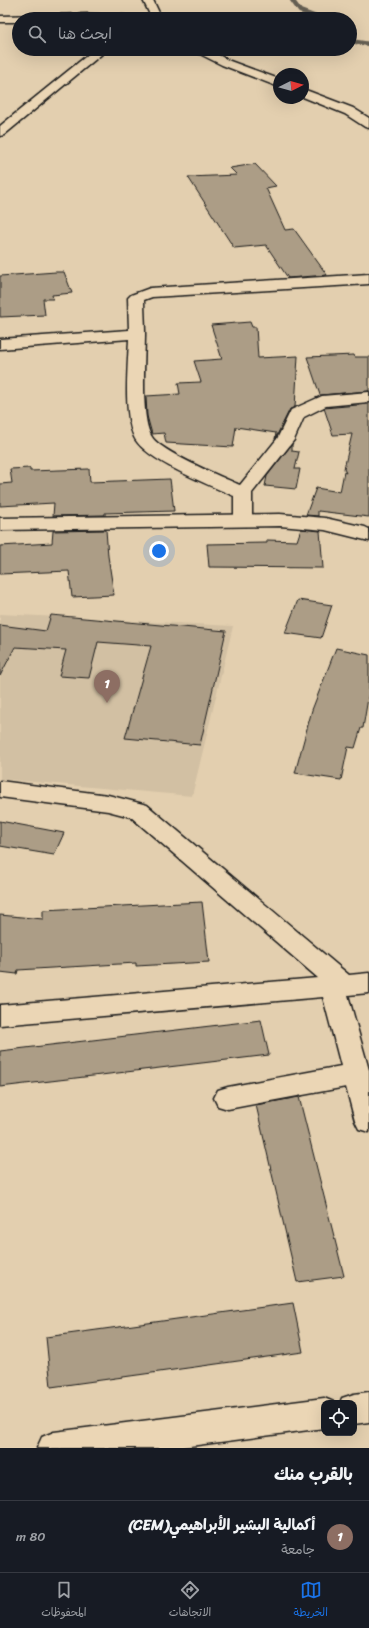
<!DOCTYPE html>
<html lang="ar">
<meta charset="utf-8">
<style>
:root{--surface:#171b24;--page:#242831;--text:#f1f3f6;--muted:#9ea1a6;--line:#363941;--accent:#1a73e8}
body{margin:0;font-family:Sriracha,"Playpen Sans Arabic",sans-serif;background:var(--page);color:var(--text);direction:rtl}
.controls{position:absolute;right:12px;bottom:12px;display:grid;overflow:hidden;border-radius:8px;box-shadow:0 4px 16px #0002}
.controls button{width:36px;height:36px;display:grid;place-items:center;padding:0;border:0;border-bottom:1px solid var(--line);background:var(--surface);color:var(--text);font:20px sans-serif}
.compass{position:absolute;left:273px;top:68px;width:36px;height:36px;border-radius:50%;background:var(--surface);box-shadow:0 4px 16px #0002;rotate:84deg}
.you{position:absolute;left:159px;top:551px;width:14px;height:14px;margin:-10px;border:3px solid #fff;border-radius:50%;background:#1a73e8;box-shadow:0 0 0 6px #1a73e833}
.badge{display:grid;place-items:center;width:26px;height:26px;border-radius:50%;background:var(--accent);color:#fff;font-size:13px;font-weight:700}
.pin{position:absolute;translate:-50% -33px;filter:drop-shadow(0 1px 2px #0008)}
.pin::after{content:'';position:absolute;top:21px;width:14px;height:12px;background:inherit;clip-path:polygon(0 0,100% 0,50% 100%)}
.list{margin:0;padding:0;list-style:none}
h2{display:flex;justify-content:space-between;align-items:center;height:52px;margin:0;padding:0 16px;font-size:17px}
h2 small{font-size:13px;font-weight:400;color:var(--muted)}
.list li{display:grid;grid-template-columns:26px 1fr auto;gap:12px;align-items:center;box-sizing:border-box;height:72px;padding:0 16px;border-top:1px solid var(--line)}
.list b{display:block;font-size:15px;white-space:nowrap}
.list p{margin:0;font-size:13px;white-space:nowrap;color:var(--muted)}
.list em{font-size:13px;font-style:normal;color:var(--muted)}
.icon{flex:none;width:22px;height:22px;fill:none;stroke:currentColor;stroke-width:2;stroke-linecap:round;stroke-linejoin:round}
.map{position:relative;flex:none;width:369px;height:1448px;overflow:hidden;direction:ltr}
.search{position:absolute;background:var(--surface);box-shadow:0 4px 16px #0002;left:12px;right:12px;top:12px;height:44px;display:flex;align-items:center;gap:10px;box-sizing:border-box;padding:0 14px;border-radius:22px;color:var(--muted);font-size:15px}
.sheet{height:124px;background:var(--surface)}
nav{display:flex;justify-content:space-around;align-items:center;box-sizing:border-box;height:56px;border-top:1px solid var(--line);background:var(--surface);font-size:11px;color:var(--muted)}
nav a{display:grid;justify-items:center;gap:2px}
nav .on{color:var(--accent)}
.map>svg:first-child{display:block}
.built{fill:#d2c0a3}
.lines{fill:none;stroke-linecap:round;stroke-linejoin:round}
.stream{stroke:#655e52;stroke-width:4.5}
.building{fill:#ac9d86;stroke:#1c1c1c}
.street-casing{stroke:#1c1c1c;stroke-width:3}
.secondary-casing{stroke:#1c1c1c;stroke-width:3}
.street{fill:#ebd6b5;fill-rule:evenodd}
.secondary{fill:#ebd6b5;fill-rule:evenodd}
</style>
<div class="map">
<svg width="369" height="1448" viewBox="0 0 369 1448">
<rect width="100%" height="100%" fill="#e3cfaf"/>
<filter id="ink" filterUnits="userSpaceOnUse"><feTurbulence type="fractalNoise" baseFrequency=".025" numOctaves="2"/><feDisplacementMap in="SourceGraphic" scale="8" xChannelSelector="R" yChannelSelector="G"/><feConvolveMatrix kernelMatrix="1 2 1 2 8 2 1 2 1" color-interpolation-filters="sRGB"/></filter>
<g filter="url(#ink)">
<path class="built" d="M0 614 233 626 192 796 0 779Z"/>
<g class="lines">
<path class="stream" d="M292 0 300 11 322 19
M350 41 369 44"/>
</g>
<path class="building" d="M255 164 276 186 266 188 285 230 294 229 327 275 288 278 266 245 234 248 188 177 237 175 230 168Z
M56 272H64L72 293 52 295 53 299H43L45 315 0 317V276Z
M250 322 252 327H256L258 358 298 356 295 407 290 409 275 439 276 433 236 427 233 447 166 443 164 433 152 434 147 416 146 396 180 394 178 383 201 382 194 361 222 359 211 325Z
M354 355 355 357H369V391L320 395 307 357Z
M369 404V517L318 511V516L306 515 316 488 340 492 344 472 346 473 344 469 352 434 333 435 324 408Z
M292 444V451L299 452 295 469H300L296 489 265 486 267 476Z
M30 468V471L89 469 90 482 170 479 174 511 105 513V515L53 516 54 503 0 506V484L12 483 10 469Z
M301 529 320 531 323 568 209 567 207 544 267 543V540L297 541Z
M106 530 108 556 114 595 72 597 69 571 0 574V546L52 543 53 531Z
M298 600 332 605 321 638 285 633Z
M51 615 226 631 200 745 125 738 151 646 98 642 89 678 59 676 66 650 15 647 0 676V625L46 631Z
M336 648 369 655V692L363 728H361L355 748 348 747 341 780 295 773 312 710Z
M0 821 64 833 54 855 0 846Z
M202 902 209 962 136 966V963L18 970 17 974 0 972V915L43 919V910Z
M261 1020 269 1055 0 1087V1051Z
M299 1097 344 1276 297 1282 256 1105Z
M293 1303 303 1352 51 1387 46 1337Z"/>
<g class="lines">
<defs>
<path id="street" d="M88 14 139 16 144 19H19V22H0V16Z
M95 49H108L4 135 0 136V126Z
M369 274V284L152 297 144 300C144 312 145 323 145 334 145 357 140 420 152 437 161 452 222 477 240 485L277 439 291 410 322 396 369 392V402L326 406 304 417 294 440 252 493V520L250 524 243 526 236 524 234 520V496C210 485 144 460 134 437 123 413 128 366 129 339L0 349V339L129 330 128 298 131 295 150 288Z
M0 781 108 795 147 805 349 975 369 973V993L348 995 369 1070V1132L359 1129 355 1121 346 1087 228 1109 218 1106 214 1098 218 1090 228 1087 341 1066 323 997 0 1025V1005L318 978 131 817 108 811 0 797Z
M369 1392V1422L354 1424V1403H340L342 1398 354 1394Z
M324 1398 336 1403H324V1428L175 1448H37L42 1437 54 1432Z"/>
<path id="secondary" d="M143 0H153L162 19H152Z
M192 49H207L230 61 279 79V87L222 65 194 51Z
M303 89 353 108 369 118V128L365 127 345 114 303 97Z
M280 514 325 518 365 527 369 529V541L325 530 280 526 0 530V518Z"/>
</defs>
<use href="#street" class="street-casing"/>
<use href="#secondary" class="secondary-casing"/>
<use href="#street" class="street"/>
<use href="#secondary" class="secondary"/>
</g>
</g>
</svg>
<div class="controls">
<button><svg class="icon" aria-label="locate" viewBox="0 0 24 24"><circle cx="12" cy="12" r="6"/><path d="M12 2v4M12 18v4M2 12h4M18 12h4"/></svg></button>
</div>
<svg class="compass" viewBox="-18 -18 36 36"><path d="M0-13l5 13h-10z" fill="#e53935"/><path d="M0 13l5-13h-10z" fill="#9ea1a6"/></svg>
<div class="you"></div>
<div class="pin badge" style="left:107px;top:703px;background:#8d6e63">1</div>
<div class="search"><svg class="icon" aria-label="search" viewBox="0 0 24 24"><circle cx="10" cy="10" r="6"/><path d="M15 15l6 6"/></svg>ابحث هنا</div>
</div>
<section class="sheet">
<h2>بالقرب منك<small></small></h2>
<ul class="list">
<li><span class="badge" style="background:#8d6e63">1</span><div><b>أكمالية البشير الأبراهيمي(CEM)</b><p>جامعة</p></div><em>80 m</em></li>
</ul>
</section>
<nav>
<a class="on"><svg class="icon" aria-label="map" viewBox="0 0 24 24"><path d="M3 6l6-2 6 2 6-2v14l-6 2-6-2-6 2zM9 4v14M15 6v14"/></svg>الخريطة</a>
<a><svg class="icon" aria-label="directions" viewBox="0 0 24 24"><path d="M12 3l9 9-9 9-9-9zM9 14v-3h6M13 9l2 2-2 2"/></svg>الاتجاهات</a>
<a><svg class="icon" aria-label="saved" viewBox="0 0 24 24"><path d="M7 4h10v16l-5-4-5 4z"/></svg>المحفوظات</a>
</nav>
